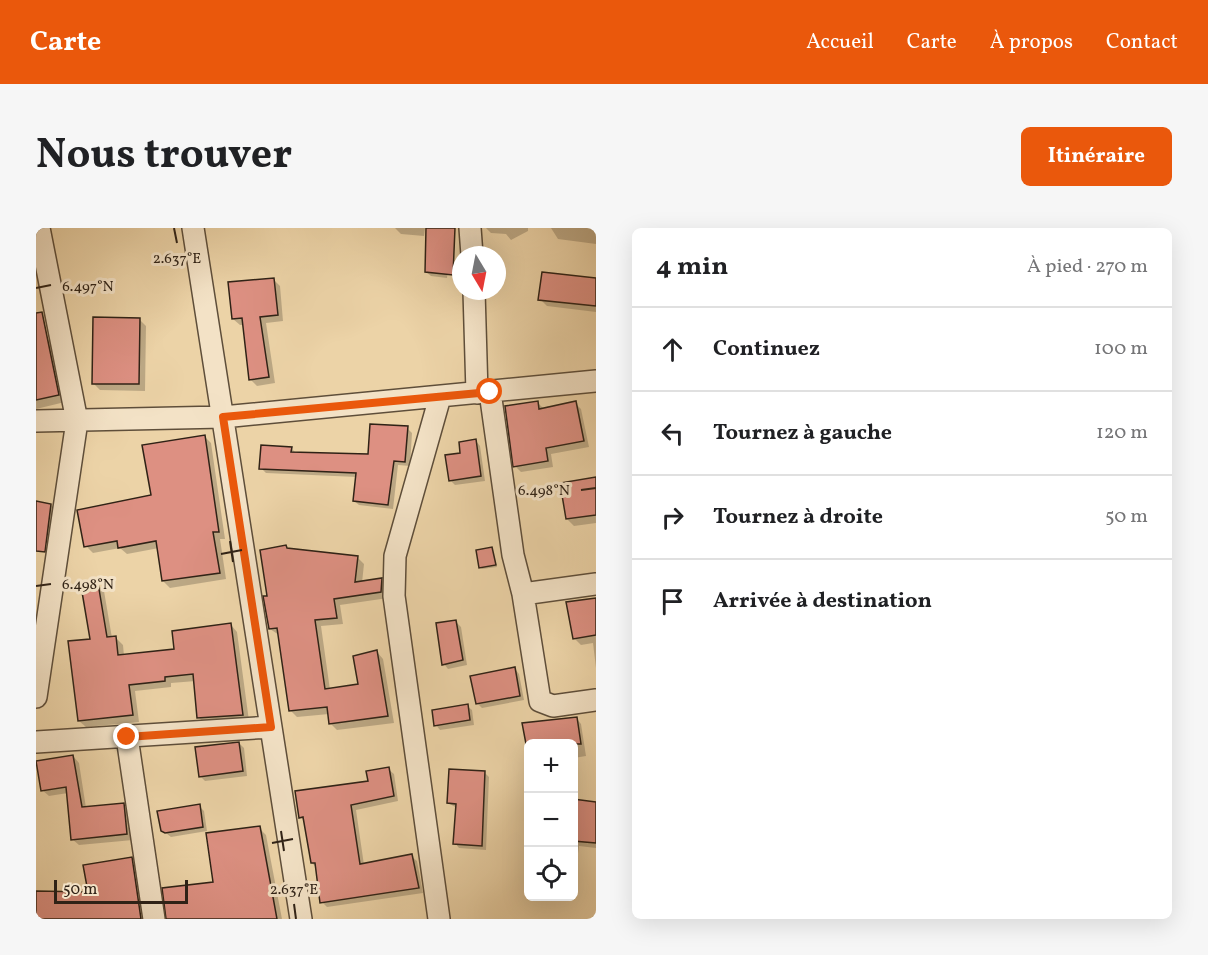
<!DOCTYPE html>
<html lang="fr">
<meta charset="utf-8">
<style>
:root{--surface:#fff;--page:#f6f6f6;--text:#202124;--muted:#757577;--line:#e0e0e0;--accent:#ea580c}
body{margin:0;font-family:Vollkorn,serif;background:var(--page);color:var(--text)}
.controls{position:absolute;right:18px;bottom:18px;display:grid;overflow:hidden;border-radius:9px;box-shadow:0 6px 24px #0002}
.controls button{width:54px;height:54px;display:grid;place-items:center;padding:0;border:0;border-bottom:2px solid var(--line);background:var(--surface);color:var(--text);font:30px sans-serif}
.compass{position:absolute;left:416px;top:18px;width:54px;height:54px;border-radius:50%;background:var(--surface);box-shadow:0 6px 24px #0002;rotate:170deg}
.scale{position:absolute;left:18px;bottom:15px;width:134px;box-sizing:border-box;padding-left:6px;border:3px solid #2f2216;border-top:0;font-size:16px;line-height:21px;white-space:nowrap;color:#2f2216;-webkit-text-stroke:4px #f3e2c6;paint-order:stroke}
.stop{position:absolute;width:18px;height:18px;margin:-14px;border:4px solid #ea580c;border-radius:50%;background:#fff}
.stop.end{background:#ea580c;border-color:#fff;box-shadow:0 2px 6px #0008}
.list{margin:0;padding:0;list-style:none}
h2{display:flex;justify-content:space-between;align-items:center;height:78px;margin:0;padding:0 24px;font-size:26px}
h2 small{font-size:20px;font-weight:400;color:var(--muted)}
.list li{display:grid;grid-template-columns:39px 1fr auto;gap:18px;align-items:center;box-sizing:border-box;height:84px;padding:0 24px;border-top:2px solid var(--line)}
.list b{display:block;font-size:22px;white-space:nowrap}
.list em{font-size:20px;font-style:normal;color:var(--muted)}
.icon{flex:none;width:33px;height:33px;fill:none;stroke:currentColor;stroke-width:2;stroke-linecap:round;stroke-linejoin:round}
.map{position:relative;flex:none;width:560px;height:691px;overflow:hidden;border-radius:9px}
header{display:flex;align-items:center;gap:36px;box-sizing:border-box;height:84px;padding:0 30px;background:var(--accent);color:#fff}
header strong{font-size:28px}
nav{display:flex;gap:33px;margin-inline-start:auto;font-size:21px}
.intro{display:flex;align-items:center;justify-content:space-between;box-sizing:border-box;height:144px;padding:0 36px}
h1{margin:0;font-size:42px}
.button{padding:15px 27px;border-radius:9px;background:var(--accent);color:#fff;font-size:21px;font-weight:700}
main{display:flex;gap:36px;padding:0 36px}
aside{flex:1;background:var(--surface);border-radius:9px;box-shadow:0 6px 24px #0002}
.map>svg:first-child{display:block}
.shadow{fill:#0003}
.building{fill:#dd9082;stroke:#2f2216;stroke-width:1.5}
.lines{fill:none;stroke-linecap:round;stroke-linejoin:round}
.street-casing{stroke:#5e4e3a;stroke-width:24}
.street{stroke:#f3e2c6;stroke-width:21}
.route{stroke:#ea580c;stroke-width:8}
.ticks{fill:none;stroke:#2f2216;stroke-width:2}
.ticks-label{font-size:15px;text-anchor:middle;fill:#2f2216;stroke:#f3e2c6;stroke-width:6;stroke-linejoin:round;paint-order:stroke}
</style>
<header>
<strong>Carte</strong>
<nav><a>Accueil</a><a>Carte</a><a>À propos</a><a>Contact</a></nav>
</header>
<div class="intro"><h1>Nous trouver</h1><a class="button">Itinéraire</a></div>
<main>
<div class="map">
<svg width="560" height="691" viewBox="0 0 560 691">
<rect width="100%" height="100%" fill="#ecd3a7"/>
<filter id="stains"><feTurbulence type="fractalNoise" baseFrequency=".00333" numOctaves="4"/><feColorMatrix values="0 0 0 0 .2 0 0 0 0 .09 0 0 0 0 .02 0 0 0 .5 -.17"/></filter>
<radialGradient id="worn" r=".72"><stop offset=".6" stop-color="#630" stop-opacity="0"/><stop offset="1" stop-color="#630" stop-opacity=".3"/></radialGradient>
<path class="shadow" d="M359 0H389L388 8 365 6Z
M450 0H492V3L475 12 470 6 455 5Z
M515 0H560V16L522 11Z
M414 25 411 50 395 48 390 44Z
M507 46 560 52V84L511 78 504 71Z
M237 51 244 58 247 93 230 95 239 155 221 158 214 151 208 97H204L197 91Z
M103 91 110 98 109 163 64 162 57 155Z
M11 110 18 117 29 174 0 181V112Z
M501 174 508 181 539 175 545 181 553 219 515 226 517 239 485 244 479 238Z
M371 200 376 205 374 238 362 237 357 281 323 277 318 273 321 249 230 245 225 240 255 220 261 226 334 228Z
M168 208 175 215 189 311H184L190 351 134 360 127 353 123 320 91 326 84 320 57 325 50 318 116 268Z
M440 213 444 218 449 253 419 257 414 252 426 226Z
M560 250V295L538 298 531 291 526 256Z
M0 275 15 277 22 284 18 316 0 314Z
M456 321 461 339 446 341 444 339Z
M253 322 321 329 328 336 326 355 345 352 352 359V370L304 377 307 396 285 398 294 462 324 458 341 424 347 431 358 495 301 502 294 495 293 486 261 489 254 482 243 407 234 401 233 369Z
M61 356 68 363 76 410H80L87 417 88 428 140 423 195 397 201 404 213 493 170 496 163 490 160 453 135 455V459L99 463 103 494 50 499 43 493Z
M560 372V440L557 415 545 417 538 410 532 375Z
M420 394 425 399 431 437 412 441 408 436Z
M479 441 483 446 488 472 446 480 441 475Z
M431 478 436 482 438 497 404 502 400 497Z
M541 491 545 496 550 528 538 530V516H493V518L488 496Z
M203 515 208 520 211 548 169 553 165 549Z
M37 528 43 535 50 580 87 577 94 583 97 612 43 617 36 611 32 565 13 568 6 562Z
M352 541 358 546 362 573 320 582 328 637 375 628 381 633 387 665 291 679 286 674 281 640 276 635 270 594 264 589 334 554Z
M448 544 453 549 450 622 423 620 419 615 421 580 412 575Z
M538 573 560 576V620L543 618 538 654Z
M163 578 168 583 171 603 135 609 126 602Z
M223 600 230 607 246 691H131L179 655Z
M95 630 103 638 111 691H0V664L54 665Z"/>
<path class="building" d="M390 0H419L417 47 389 44Z
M506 44 560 50V78L502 72Z
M238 50 242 87 224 89 233 149 213 152 206 90 196 91 192 54Z
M6 84 23 167 0 172V85Z
M57 89 104 90 103 156H56Z
M502 173 503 181 540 173 548 213 510 220 512 233 477 239 469 178Z
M334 196 372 198 369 234 358 233 352 277 317 273 320 245 223 241 225 217 256 219 255 224 332 226Z
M169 207 183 304H177L184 345 126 353 120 313 82 320 81 313 48 319 41 282 115 267 106 217Z
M440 211 445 248 413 253 409 227 424 225 423 214Z
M560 249V287L530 291 524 255Z
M0 273 15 276 9 324 0 323Z
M250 317 251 320 322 328 319 354 346 350 345 364 298 371 301 390 279 392 289 461 322 456 317 428 341 422 352 488 293 496 291 479 253 483 241 400 233 401 227 368H231L224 322Z
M456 319 460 337 443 340 440 322Z
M62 355 71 409 80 408 82 427 138 421 136 403 195 395 207 487 161 490 157 446 129 449V453L93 457 97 487 42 493 32 413 54 411 45 358Z
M560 370V407L537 411 530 374Z
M420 392 427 432 406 437 400 395Z
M479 439 484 468 440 476 434 448Z
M432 476 434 492 398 498 396 482Z
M541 489 545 516H490L486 495Z
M203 514 207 543 163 549 159 519Z
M37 527 46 579 88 575 91 606 35 612 30 559 5 563 0 533Z
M353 539 358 568 315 577 324 636 376 626 383 660 284 675 279 635H275L267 589 263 590 259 563 332 553 330 543Z
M413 541 449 543 446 618 417 616 420 576 411 575Z
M537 571 560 574V615L537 613Z
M164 576 167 599 129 605 125 603 121 583Z
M224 598 241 691H130L126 660 177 654 170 605Z
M96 629 105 691H0V663L52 664 47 637Z"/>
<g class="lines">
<defs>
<path id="street" d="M157 0 265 691
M434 0 436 27
M438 63 441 165
M454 164 477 327 487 366 504 473 517 478 560 472
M0 193 187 189 560 153
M487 366 560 356
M0 469 41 193 3 0
M91 509 118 691
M0 514 235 499
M403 691 358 368 359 328 404 169"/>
</defs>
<use href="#street" class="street-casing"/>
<use href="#street" class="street"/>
</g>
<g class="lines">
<path class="route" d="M91 509 235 499 187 189 454 164"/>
</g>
<path class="ticks" d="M138 0 141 15M0 60 15 57M545 262 560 260M194 313 197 334M185 326 206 322M0 358 15 356M245 603 248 623M236 615 257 611M258 676 260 691"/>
<g class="ticks-label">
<text x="141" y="35">2.637°E</text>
<text x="52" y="63">6.497°N</text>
<text x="508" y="267">6.498°N</text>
<text x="52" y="361">6.498°N</text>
<text x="258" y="666">2.637°E</text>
</g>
<rect width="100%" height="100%" filter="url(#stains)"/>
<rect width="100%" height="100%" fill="url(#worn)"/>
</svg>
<div class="controls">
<button>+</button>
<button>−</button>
<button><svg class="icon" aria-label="locate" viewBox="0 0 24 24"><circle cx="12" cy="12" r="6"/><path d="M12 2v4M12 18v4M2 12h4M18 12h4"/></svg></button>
</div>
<svg class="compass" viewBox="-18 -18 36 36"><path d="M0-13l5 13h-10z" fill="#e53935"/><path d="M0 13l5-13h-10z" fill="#757577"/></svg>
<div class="scale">50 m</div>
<div class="stop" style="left:454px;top:164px"></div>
<div class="stop end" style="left:91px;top:509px"></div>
</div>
<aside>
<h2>4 min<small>À pied · 270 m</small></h2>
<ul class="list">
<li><svg class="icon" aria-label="ahead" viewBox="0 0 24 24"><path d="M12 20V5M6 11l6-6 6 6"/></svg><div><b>Continuez</b></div><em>100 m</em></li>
<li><svg class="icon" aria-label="left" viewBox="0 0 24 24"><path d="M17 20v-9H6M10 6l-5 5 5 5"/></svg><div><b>Tournez à gauche</b></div><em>120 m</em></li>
<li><svg class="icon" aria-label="right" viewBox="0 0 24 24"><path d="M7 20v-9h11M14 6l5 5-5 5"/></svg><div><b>Tournez à droite</b></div><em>50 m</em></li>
<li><svg class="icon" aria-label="arrive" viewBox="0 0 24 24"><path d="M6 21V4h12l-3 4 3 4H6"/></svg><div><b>Arrivée à destination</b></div></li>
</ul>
</aside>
</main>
